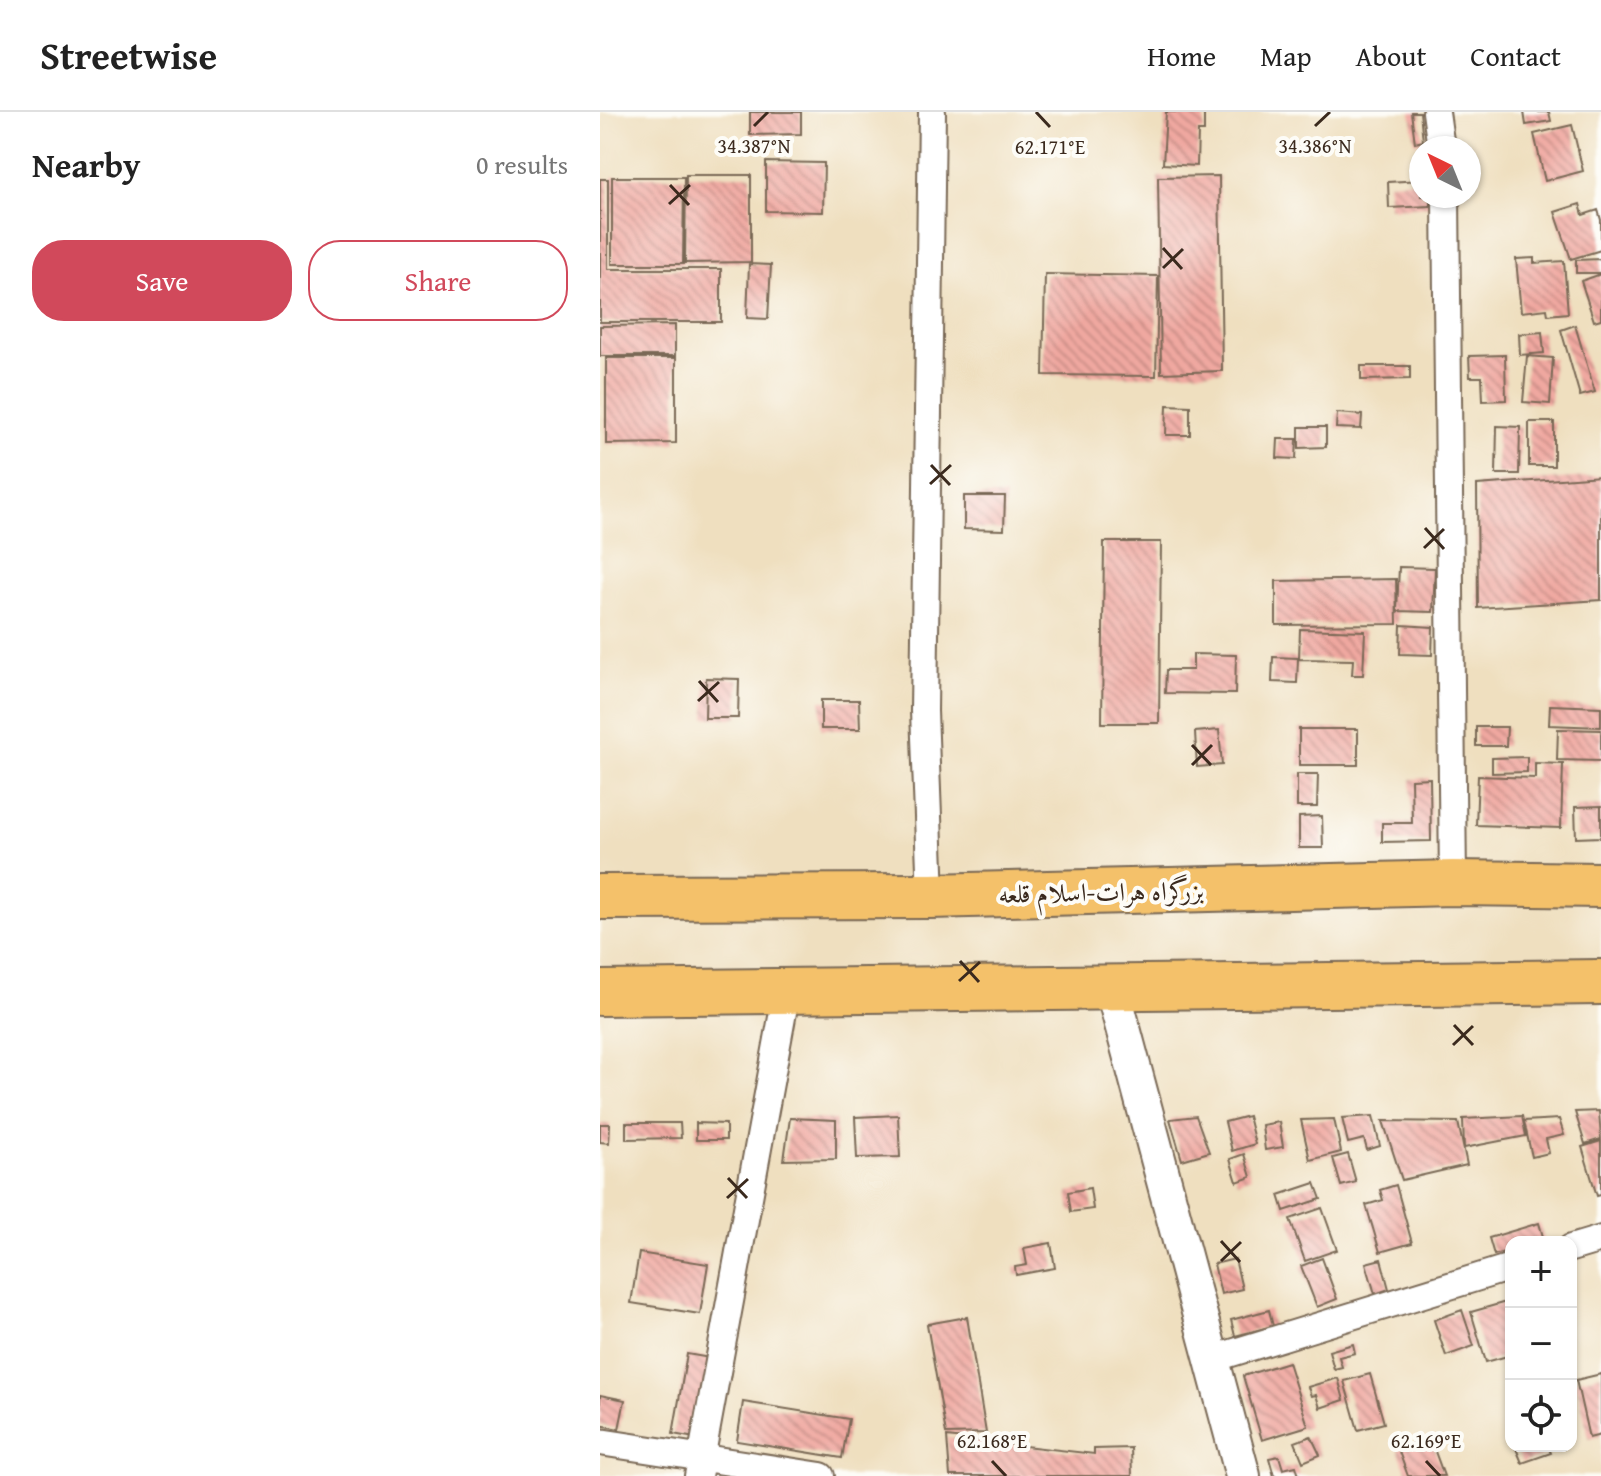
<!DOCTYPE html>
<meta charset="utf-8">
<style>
:root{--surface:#fff;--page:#f6f6f6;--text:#222;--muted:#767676;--line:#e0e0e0;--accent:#d1495b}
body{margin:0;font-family:"Gentium Book Plus",Amiri,serif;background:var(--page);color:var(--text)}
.controls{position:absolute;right:24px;bottom:24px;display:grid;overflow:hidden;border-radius:16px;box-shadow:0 2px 6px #0004}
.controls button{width:72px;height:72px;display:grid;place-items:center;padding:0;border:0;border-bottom:2px solid var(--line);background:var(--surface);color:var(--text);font:40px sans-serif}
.compass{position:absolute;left:809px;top:24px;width:72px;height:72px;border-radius:50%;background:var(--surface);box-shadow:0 2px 6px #0004;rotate:317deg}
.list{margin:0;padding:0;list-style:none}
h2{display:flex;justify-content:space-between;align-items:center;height:104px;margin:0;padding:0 32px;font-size:34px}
h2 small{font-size:26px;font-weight:400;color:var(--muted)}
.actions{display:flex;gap:16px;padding:24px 32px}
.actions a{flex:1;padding:18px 0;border:2px solid var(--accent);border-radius:32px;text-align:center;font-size:28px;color:var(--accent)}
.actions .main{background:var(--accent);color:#fff}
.icon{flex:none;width:44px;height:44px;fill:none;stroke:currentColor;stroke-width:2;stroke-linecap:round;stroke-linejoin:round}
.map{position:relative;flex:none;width:1001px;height:1364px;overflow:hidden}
header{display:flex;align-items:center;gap:48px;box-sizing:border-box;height:112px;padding:0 40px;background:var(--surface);border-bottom:2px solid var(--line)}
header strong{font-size:38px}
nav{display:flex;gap:44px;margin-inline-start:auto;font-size:28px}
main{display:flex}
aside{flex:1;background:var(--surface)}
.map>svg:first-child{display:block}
.building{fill:url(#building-back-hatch)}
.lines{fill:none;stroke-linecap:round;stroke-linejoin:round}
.minor-casing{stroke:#7a6956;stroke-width:30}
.tertiary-casing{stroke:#7a6956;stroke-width:38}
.trunk-casing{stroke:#7a6956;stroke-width:48}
.minor{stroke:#fff;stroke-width:26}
.tertiary{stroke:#fff;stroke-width:34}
.trunk{stroke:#f4c16a;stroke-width:44}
.ticks{fill:none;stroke:#3b2a1e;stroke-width:3}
.labels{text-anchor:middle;stroke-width:8;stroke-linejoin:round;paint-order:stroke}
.street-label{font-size:26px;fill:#3b2a1e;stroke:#fdfcf7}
.ticks-label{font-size:20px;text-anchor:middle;fill:#3b2a1e;stroke:#fdfcf7;stroke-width:8;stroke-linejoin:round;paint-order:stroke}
</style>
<header>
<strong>Streetwise</strong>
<nav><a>Home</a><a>Map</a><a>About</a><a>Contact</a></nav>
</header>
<main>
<aside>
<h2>Nearby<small>0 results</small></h2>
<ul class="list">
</ul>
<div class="actions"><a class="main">Save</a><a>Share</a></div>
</aside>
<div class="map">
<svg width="1001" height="1364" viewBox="0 0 1001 1364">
<defs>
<pattern id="building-back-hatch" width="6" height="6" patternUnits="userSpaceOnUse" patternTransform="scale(2)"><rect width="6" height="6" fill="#f0a8a0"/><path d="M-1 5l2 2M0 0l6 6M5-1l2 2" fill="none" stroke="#c48982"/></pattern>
</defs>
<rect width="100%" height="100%" fill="#fdfcf7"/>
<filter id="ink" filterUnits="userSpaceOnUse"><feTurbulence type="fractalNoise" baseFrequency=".0125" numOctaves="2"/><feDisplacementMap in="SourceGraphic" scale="16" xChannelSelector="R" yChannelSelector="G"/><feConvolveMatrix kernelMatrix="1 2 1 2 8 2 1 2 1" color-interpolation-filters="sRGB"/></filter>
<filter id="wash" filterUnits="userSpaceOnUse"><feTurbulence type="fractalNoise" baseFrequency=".006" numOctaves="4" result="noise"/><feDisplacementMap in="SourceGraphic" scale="32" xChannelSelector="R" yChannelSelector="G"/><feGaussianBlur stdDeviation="1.8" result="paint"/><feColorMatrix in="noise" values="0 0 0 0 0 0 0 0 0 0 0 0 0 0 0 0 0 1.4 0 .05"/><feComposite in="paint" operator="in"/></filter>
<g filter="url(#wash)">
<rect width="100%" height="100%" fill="#efdfbf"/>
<g id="blocks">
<path class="building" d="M150 0H201V22L150 23Z
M566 0H604V19H598L597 54 563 52Z
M811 0H820L823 29 815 31Z
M924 0H949L951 9 926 13Z
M972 13 983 59 945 69 934 22Z
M166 50 224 51 223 100 166 99Z
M86 63H151V150L85 151Z
M619 64 622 259 561 261 558 65Z
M12 65H84L83 152H12Z
M0 67H8V157H121V210H0Z
M821 68V84H830V94L789 96 788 70Z
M980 92 983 103 998 98 1001 108V138L971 147 955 100Z
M934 146V151L964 149 968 201 948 203 947 197 921 200 916 147Z
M1001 147V161H976V148Z
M149 152 171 153 168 207 147 206Z
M445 162 558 164 556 264 443 263Z
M1001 162V207L994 209 981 169Z
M75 213V244H0V214Z
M975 213 995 280 980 284 961 218Z
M942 220 944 241 920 243 919 222Z
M905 243 906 288 883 289 882 265H870L869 244Z
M927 244 953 246 950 292 923 290Z
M6 246H76V331L6 332Z
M761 254H810V267L761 268Z
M567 293 590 294V323H566Z
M737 301 762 303 761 317 736 316Z
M929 310H954V354H929Z
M897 314 920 315 919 362H896Z
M699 315H726V335L699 336Z
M678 327H697L696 347 677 346Z
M1001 364V488L878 496 877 373Z
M364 384H405L404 418 364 417Z
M504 430H561L559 611H502Z
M799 455 835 456 833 500 797 499Z
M796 467 797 512 676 513V469Z
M801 513 833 515 832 543 800 542Z
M700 517 765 519 763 563H752L753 548 699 547Z
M593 542 636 543 635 582 565 581 566 558H593Z
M673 545 698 546 697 571 672 570Z
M106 566 139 567 138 606H105Z
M221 588H259L260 617H221Z
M950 593 1001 595V615L949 613Z
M876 615H907L906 634H876Z
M699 617H758V653H699Z
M958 617 1001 618V649L957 648Z
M619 618 622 653 597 655 595 620Z
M927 645V660L892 661V646Z
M935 651 963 652 961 716 876 713 878 664 935 666Z
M697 662H718L717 695H697Z
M830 666 831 729 782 730V711H812L811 667Z
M1001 694V725L976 726 975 695Z
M722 704 723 736H699V705Z
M999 999 1001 1027 985 1032 975 1000Z
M298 1003 300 1045 257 1046 255 1005Z
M596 1004 609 1040 582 1048 570 1007Z
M648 1004 655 1032 632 1039 625 1010Z
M773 1004 780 1034 767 1038 764 1027 748 1031 742 1006Z
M922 1004 926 1024 864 1036 863 1007Z
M190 1006 236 1008V1047L184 1048Z
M734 1007 741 1040 710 1048 701 1008Z
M959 1007 964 1023 946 1027 949 1041 932 1045 924 1009Z
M783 1009 858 1010 867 1053 802 1068Z
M679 1010 683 1035 665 1038 662 1013Z
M26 1011H80L81 1026 26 1027Z
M96 1011 126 1012V1028H96Z
M0 1012H10L9 1031 0 1030Z
M1001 1029V1083L997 1084 982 1035Z
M644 1042 651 1065 637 1070 630 1047Z
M748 1042 756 1070 741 1074 733 1046Z
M715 1071 721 1087 684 1099 679 1083Z
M796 1073 812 1131 780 1140 766 1093 783 1088 780 1078Z
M490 1076 493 1097 471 1100 468 1080Z
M722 1096 737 1138 705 1149 690 1107Z
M939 1111 944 1128 911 1130V1138L894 1143 889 1126Z
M451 1131 455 1156 416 1163 415 1155 427 1153 424 1136Z
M39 1141 108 1152 100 1202 31 1191Z
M722 1146 737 1187 717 1195 701 1154Z
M635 1147 642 1177 621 1182 614 1152Z
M781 1147 789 1177 775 1182 766 1151Z
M906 1190 911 1208V1243L886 1250 871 1200Z
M669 1198 673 1214 635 1224 631 1208Z
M862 1198 874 1234 846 1244 834 1208Z
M367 1205 386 1321 346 1322 327 1212Z
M753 1232 755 1241 739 1245 742 1255 734 1257 729 1239Z
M87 1242 110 1246 95 1326 73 1322Z
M688 1250 708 1314 662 1328 643 1264Z
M770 1262 784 1311 758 1318 744 1269Z
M1001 1262V1323L989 1326 976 1268Z
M738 1266 744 1288 720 1296 716 1283 711 1284 708 1275Z
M0 1283 25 1288 19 1317 0 1313Z
M143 1290 249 1307 242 1346 137 1329Z
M711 1324 720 1343 703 1350 695 1330Z
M347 1325 494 1342V1337L531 1336 532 1364H350Z
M830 1326 844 1364H808L798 1337Z
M915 1334H948L951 1341 922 1351Z
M679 1344 683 1357 696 1354 699 1364H674L669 1346Z"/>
</g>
</g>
<g filter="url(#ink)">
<use href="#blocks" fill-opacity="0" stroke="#7a6956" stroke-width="2"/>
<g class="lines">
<defs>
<path id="minor" d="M836 0 841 36
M846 84 853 771
M331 784 324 599 332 0
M971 1136 1001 1127
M612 1247 911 1155
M0 1330 221 1364
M98 1364 187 878"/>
<path id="tertiary" d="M512 875 643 1364"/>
<path id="trunk" d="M0 785 331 784 853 771 1001 773
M0 881 1001 870"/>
</defs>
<use href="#minor" class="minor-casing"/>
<use href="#tertiary" class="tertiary-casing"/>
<use href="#trunk" class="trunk-casing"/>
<use href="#minor" class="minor"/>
<use href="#tertiary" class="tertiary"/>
<use href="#trunk" class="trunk"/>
</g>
</g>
<path class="ticks" d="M436 0 450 15M154 14 168 0M715 14 730 0M70 73 89 93M69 92 90 73M563 136 582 157M563 156 583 137M331 353 350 373M330 372 351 353M825 416 844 437M824 436 844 417M99 569 118 590M98 589 119 570M592 633 611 653M592 653 612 633M360 849 379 870M359 869 380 850M854 913 873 933M853 933 873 914M128 1066 147 1086M127 1086 148 1067M621 1129 640 1150M621 1149 641 1130M392 1349 406 1364M826 1349 840 1364"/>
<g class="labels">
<g class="street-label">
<text transform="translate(501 780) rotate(-1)" y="9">بزرگراه هرات-اسلام قلعه</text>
</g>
</g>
<g class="ticks-label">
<text x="154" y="41">34.387°N</text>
<text x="715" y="41">34.386°N</text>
<text x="450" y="42">62.171°E</text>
<text x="392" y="1336">62.168°E</text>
<text x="826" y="1336">62.169°E</text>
</g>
</svg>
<div class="controls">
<button>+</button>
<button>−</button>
<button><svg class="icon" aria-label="locate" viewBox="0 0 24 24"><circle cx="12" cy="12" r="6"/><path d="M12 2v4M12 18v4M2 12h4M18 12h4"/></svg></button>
</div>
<svg class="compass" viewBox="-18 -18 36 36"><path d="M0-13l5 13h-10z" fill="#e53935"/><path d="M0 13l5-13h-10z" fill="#767676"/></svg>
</div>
</main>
